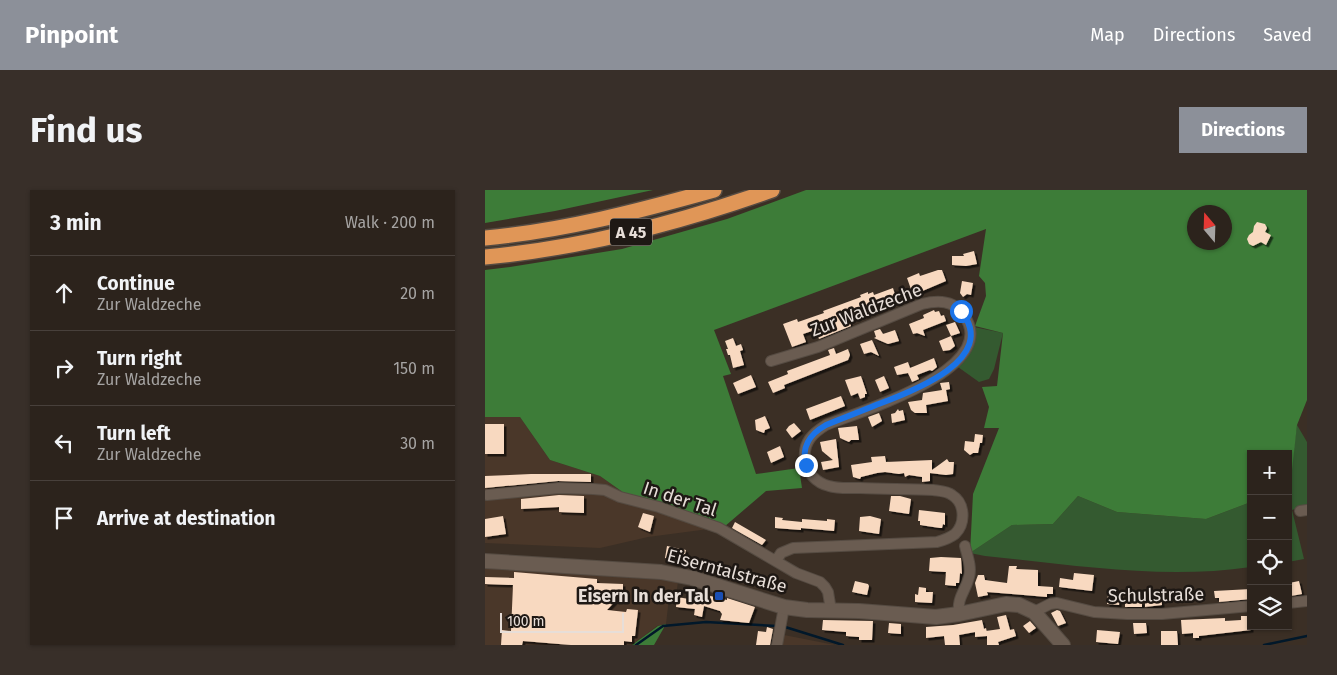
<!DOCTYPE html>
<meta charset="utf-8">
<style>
:root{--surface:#2c231c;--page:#382f29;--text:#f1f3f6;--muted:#a6a4a3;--line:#48403b;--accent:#8c9099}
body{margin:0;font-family:"Fira Sans",sans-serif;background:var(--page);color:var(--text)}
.controls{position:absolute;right:15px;bottom:15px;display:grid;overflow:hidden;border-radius:0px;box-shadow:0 1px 4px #0004}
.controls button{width:45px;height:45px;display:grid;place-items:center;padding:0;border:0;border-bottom:1px solid var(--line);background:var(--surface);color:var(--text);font:25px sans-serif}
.compass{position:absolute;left:702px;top:15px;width:45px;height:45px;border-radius:50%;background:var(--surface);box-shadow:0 1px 4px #0004;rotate:341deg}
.scale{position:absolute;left:15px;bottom:12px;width:124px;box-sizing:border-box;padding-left:5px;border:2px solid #e7ded8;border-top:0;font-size:14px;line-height:18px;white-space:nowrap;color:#e7ded8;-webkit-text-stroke:4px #1e1814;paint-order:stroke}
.stop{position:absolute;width:15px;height:15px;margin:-11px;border:4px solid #1a73e8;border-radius:50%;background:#fff}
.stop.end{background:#1a73e8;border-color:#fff;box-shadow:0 1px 5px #0008}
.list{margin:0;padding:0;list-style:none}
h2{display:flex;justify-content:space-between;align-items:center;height:65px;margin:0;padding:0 20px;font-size:21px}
h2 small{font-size:16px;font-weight:400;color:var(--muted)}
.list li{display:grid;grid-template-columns:32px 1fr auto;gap:15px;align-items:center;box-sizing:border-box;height:75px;padding:0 20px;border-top:1px solid var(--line)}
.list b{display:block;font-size:19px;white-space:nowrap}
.list p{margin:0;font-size:16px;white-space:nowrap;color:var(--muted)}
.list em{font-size:16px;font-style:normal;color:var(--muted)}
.icon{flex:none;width:28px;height:28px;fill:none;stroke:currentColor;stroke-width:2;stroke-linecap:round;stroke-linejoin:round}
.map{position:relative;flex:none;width:822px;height:455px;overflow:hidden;border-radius:0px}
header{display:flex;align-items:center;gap:30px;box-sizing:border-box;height:70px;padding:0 25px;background:var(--accent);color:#fff}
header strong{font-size:24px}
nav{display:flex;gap:28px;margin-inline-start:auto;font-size:18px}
.intro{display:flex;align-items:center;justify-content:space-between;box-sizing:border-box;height:120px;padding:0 30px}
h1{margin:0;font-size:35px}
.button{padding:12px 22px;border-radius:0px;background:var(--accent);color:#fff;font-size:18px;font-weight:700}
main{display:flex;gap:30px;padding:0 30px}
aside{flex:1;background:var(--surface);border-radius:0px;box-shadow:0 1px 4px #0004}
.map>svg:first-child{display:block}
.built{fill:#4a3729}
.green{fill:#345a30}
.forest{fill:#3d7c38;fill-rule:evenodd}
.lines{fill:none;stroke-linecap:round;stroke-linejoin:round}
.stream{stroke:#01182a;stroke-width:2.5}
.building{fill:#f8d9c0;filter:url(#shadow)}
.minor-casing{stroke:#554b42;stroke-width:12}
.secondary-casing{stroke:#554b42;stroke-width:16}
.motorway-casing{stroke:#554b42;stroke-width:18}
.minor{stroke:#6a5c51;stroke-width:10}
.secondary{stroke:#6a5c51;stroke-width:14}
.motorway{stroke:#e09657;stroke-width:15}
.route{stroke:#1a73e8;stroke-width:6}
.transit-dot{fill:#1a4fb4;stroke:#1e1814;stroke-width:2}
.labels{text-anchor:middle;stroke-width:5;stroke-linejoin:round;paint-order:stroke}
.shield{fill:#1e1814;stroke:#aba39d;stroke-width:1}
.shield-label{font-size:16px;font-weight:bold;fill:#e7ded8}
.street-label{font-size:18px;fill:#e7ded8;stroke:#1e1814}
.poi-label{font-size:18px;font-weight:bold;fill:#e7ded8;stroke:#1e1814;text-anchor:end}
</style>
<header>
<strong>Pinpoint</strong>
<nav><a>Map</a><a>Directions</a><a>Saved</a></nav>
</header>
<div class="intro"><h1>Find us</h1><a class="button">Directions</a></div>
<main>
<aside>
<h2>3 min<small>Walk · 200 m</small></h2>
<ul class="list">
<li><svg class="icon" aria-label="ahead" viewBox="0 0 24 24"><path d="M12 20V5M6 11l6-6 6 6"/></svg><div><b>Continue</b><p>Zur Waldzeche</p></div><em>20 m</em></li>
<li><svg class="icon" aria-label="right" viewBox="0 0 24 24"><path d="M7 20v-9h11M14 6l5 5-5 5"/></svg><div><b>Turn right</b><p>Zur Waldzeche</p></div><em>150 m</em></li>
<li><svg class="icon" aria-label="left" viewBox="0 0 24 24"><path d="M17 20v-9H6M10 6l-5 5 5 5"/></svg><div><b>Turn left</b><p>Zur Waldzeche</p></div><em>30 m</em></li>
<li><svg class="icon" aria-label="arrive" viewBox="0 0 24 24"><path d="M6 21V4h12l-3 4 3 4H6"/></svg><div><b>Arrive at destination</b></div></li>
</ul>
</aside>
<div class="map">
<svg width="822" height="455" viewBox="0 0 822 455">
<defs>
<filter id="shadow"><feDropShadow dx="2.5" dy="2.5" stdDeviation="0" flood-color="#0009"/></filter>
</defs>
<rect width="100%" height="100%" fill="#3b2f25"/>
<path class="built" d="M0 227H35L65 270 115 286 139 303 239 337 163 347 115 358 0 353Z
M0 378 193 391 191 407 184 408 181 434 172 436 147 455H0Z
M299 445 350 455H295Z"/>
<path class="green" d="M489 137 518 143 509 179 504 189 494 192 473 177C484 164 489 154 489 137Z
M812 235 822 252V315L807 320 819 369 803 372V298Z
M593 306 632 322 721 329 766 312V377C678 390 588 375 500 366L485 363 527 335 568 334Z"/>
<path class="forest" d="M0 0H168L70 21 0 33Z
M321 0H822V210L812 235 805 298H803V264H766V312L721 329 632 322 593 306 568 334 527 335 485 363 488 304 514 238H499L504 217 497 197 512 196 518 143 490 136 501 106 500 93 494 86 501 39 229 140 246 184 238 186 271 284 314 278 317 298 281 301 239 337 139 303 115 286 65 270 35 227H0V80L25 77 137 59 242 29ZM709 22H739V52H709Z
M181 434 169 455H147L173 436Z"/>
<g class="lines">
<path class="stream" d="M297 436 358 455
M151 455 178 436 221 432 292 436
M779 455 822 446"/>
</g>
<path class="building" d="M772 32 780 34 782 38 780 42 786 45 781 55 776 52 768 56 764 54 762 49 764 45 768 42 769 36Z
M489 61 492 74 481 76 467 75V66H479L478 64Z
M453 80H457L461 91 428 105 422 88 434 83 435 86Z
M477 91 488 93 486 105 482 104 478 107 475 103Z
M408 98 411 108 363 125 366 136 334 149 330 140 318 144 321 152 307 157 298 134 312 129 313 132 339 123 338 121 376 107 375 105 383 102V104L388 102 389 105Z
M449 120 450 122 454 121 456 126 459 125 461 131 438 140 440 146 432 143 428 144 424 134 439 128 438 125Z
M470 132 475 143 466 146 461 135Z
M395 139 398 144 410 140 414 151 403 154 389 148 391 147 389 141Z
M466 146 470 156 465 160 458 161 454 151Z
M248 148 251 156 256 154 258 160 255 161 259 175 248 178 245 165H243L241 159H243L240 151Z
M387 150 394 166 386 162 379 164 375 154Z
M349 158 351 164 363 159 365 165 363 170 299 195 300 198 288 203 283 192 303 184 302 181 345 165 343 160Z
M449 168 452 177 447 181 445 180 432 185 434 189 427 192 423 183 412 185 409 177 423 172 425 178Z
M266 185 271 197 253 204 248 193Z
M376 186 382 204H380V207L375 209 373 203 366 206 360 190Z
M399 186 404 198 395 202 390 190Z
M464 192 465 199 461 200 463 211 441 215 442 223H430L426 220 423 212 437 210 438 203 457 200 455 193Z
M356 206 360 216 325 230 321 219Z
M413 219 414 221 418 220 420 230 407 233 406 224 410 223Z
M394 223 397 231 387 237 383 227Z
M280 226 285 238 280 240 279 243 271 240 270 230Z
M309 233 316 241 307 248 301 240 304 236Z
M0 234H19V264H0Z
M372 236 374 250H366L364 252 355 248 353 238Z
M490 244 498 245 497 253H495L493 263H488L485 265 479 260 480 251 489 252Z
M351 249 354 277 338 280 336 272 348 270 337 261 335 252Z
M295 256 299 267 286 273 282 262Z
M400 266 401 272 447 270V280L462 269 464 272H469L468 284 461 285 445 283V291L437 292V287L424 285 420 287 419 283 414 284 400 282 392 283 376 287 375 289 368 287 366 275 387 272 386 267Z
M46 284H106V292L73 291 0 298V286Z
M74 305 99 306V323L74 322V317L36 319V309Z
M406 306H415L426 309 424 324 404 321Z
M434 320 460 323V335L458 334 457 338H455L435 335V331H433Z
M158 323 169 326 165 342 153 337Z
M18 326 21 344 0 347V329Z
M385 326 396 329 394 344 374 341 375 327Z
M290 327 298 328 297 330 317 332V329L342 331V329L350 330 349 341 316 338V340L290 338Z
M250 332 281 350 277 355 247 338Z
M182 356 201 360 198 372 180 368Z
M456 367 476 368 477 384 475 383 474 393H471V396L460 395 461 382 444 381 445 368Z
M524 376H532L531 379 553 380V396L568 397V404H562V407L502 402 503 405 493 407 490 393 493 385H499L500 390 522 393Z
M29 382 112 389V393L138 394V403L122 420 141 422 142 419 153 420 150 446H147V452L139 451V455H86L38 451 37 455H16L17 440 26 441 28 395 0 394V387L29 388Z
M589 383 609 385 607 401 574 397 575 388 588 390Z
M370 391 383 394 384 396 382 405 367 402Z
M814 391 817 404 806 406 804 393Z
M434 397 441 398V402H448L447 413 430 412V404L433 405Z
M766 399V409L734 412V408H730L729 401Z
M205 401 242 410V408L270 417 264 433 235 430 237 424 235 421 219 416 217 427 209 425 210 419 191 417 192 407 204 409Z
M623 403 635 404 634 415 622 414Z
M660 405H676L677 415 660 417Z
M640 412H657V417H640Z
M572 420 575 421 581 433 573 436 566 423Z
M521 425 525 440 529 439 531 446 513 452 514 455H502V446L490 447V442L474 445 475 455H460L459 446 441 448V437L468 435 497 430 499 439 501 438 502 443 501 441 515 439 512 427Z
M756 426H766V440L714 446V448H708V443L697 444 696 430 740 428V431L756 430Z
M338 430 388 431 387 450H374V447L361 446V442L337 440Z
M545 431 551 438 544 443 538 436Z
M404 433 416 434V444L403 443Z
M648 433H661L662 443 649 444Z
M282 437 288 439 285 455H271L273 441 281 442Z
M612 440 635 442 633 454 611 452Z
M676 441H692L693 455H676Z"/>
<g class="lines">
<defs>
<path id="minor" d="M286 171 333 157 437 114C453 110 468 110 478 124 520 179 373 222 341 235 328 243 318 252 320 269 321 282 331 293 344 296 353 299 365 298 375 298 399 299 424 299 448 300 455 301 462 301 467 305 480 313 481 333 470 344 465 348 459 350 452 352L308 358 296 363 291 371
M2 305 74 298 108 299 120 300 135 307 174 317 234 338 311 383 335 392 340 397 343 402 346 420
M815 321 822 320
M803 413 822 411
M549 422 565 414 572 413 609 422 642 424H677L766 416
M474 424C472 406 480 403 484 387 487 377 482 365 480 356
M292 455 299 417"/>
<path id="secondary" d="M0 371 176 382 207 388 299 417 322 420 374 421 451 427 474 424 521 414 534 415 549 422 578 455"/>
<path id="motorway" d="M0 48C78 41 154 21 229 0
M0 67C98 58 194 33 287 0"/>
</defs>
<use href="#minor" class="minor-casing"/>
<use href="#secondary" class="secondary-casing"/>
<use href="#motorway" class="motorway-casing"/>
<use href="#minor" class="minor"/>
<use href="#secondary" class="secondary"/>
<use href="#motorway" class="motorway"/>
</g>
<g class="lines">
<path class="route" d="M321 275C316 256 325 244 341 235 358 228 374 222 391 215 423 203 516 170 476 121"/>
</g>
<rect class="transit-dot" x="229" y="401" width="10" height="10" rx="2.5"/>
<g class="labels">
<rect class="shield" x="125" y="28.5" width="42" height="27" rx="4"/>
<g class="shield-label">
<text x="146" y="48">A 45</text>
</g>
<g class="street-label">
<text transform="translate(381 120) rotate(-21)" y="6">Zur Waldzeche</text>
<text transform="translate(195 309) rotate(18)" y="6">In der Tal</text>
<text transform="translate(242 381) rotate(15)" y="6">Eiserntalstraße</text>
<text transform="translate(671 405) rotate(-1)" y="6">Schulstraße</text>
</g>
<g class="poi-label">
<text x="224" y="412">Eisern In der Tal</text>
</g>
</g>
</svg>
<div class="controls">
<button>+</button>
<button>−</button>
<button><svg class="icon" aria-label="locate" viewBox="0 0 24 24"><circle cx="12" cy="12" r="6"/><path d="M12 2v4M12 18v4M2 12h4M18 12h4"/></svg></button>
<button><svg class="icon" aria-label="layers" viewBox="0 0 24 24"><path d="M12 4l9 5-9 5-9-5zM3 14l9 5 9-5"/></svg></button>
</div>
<svg class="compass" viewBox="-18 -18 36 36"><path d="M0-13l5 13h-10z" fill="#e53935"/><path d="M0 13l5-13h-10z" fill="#a6a4a3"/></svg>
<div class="scale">100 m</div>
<div class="stop" style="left:476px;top:121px"></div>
<div class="stop end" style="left:321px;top:275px"></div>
</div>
</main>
